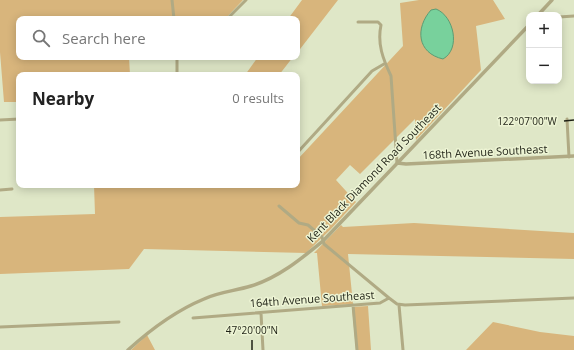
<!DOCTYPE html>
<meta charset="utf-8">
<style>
:root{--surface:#fff;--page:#f6f6f6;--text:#222;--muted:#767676;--line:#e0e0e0}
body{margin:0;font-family:"Open Sans",sans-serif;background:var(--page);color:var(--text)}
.controls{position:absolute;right:12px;top:12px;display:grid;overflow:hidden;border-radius:8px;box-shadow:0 2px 10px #0003}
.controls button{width:36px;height:36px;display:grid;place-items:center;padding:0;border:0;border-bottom:1px solid var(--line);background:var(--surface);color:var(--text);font:20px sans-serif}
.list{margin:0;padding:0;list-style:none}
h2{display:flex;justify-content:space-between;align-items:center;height:52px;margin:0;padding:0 16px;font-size:17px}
h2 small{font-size:13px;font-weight:400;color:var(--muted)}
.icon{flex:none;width:22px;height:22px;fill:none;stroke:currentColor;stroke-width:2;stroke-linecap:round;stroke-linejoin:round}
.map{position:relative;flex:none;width:574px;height:350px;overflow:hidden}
.search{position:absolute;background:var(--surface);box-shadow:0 2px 10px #0003;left:16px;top:16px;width:284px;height:44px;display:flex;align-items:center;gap:10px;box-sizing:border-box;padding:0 14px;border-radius:8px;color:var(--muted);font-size:15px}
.panel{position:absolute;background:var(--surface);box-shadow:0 2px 10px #0003;left:16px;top:72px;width:284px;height:116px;border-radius:8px}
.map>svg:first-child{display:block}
.green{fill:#d8b57c}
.water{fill:#78d19c;stroke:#5d9c74}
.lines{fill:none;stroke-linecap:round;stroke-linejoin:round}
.minor{stroke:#b0aa84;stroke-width:3}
.tertiary{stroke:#b0aa84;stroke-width:3.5}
.ticks{fill:none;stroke:#1e2115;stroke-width:1.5}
.labels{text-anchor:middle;stroke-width:3;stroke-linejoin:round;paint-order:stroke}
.street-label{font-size:11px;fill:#1e2115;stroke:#edf4d4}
.ticks-label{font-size:10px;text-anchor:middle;fill:#1e2115;stroke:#edf4d4;stroke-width:3;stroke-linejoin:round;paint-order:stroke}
</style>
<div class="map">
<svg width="574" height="350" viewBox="0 0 574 350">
<rect width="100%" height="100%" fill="#dfe7c7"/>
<path class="green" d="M0 0H243L225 19H19V57H129L130 75H19V102H4L0 52Z
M302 0H338L297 53V19H288Z
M419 0H493L505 19 476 26 481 70 416 140 415 119 360 174 350 165 336 180 356 202 331 229 306 253 144 249 129 269 0 274V217L95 214 94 185H297V160L403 46 400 3Z
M258 57H293L279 75H245Z
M414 223 574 233V259L348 254 353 304 322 306 317 253H314L341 225 343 227Z
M368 306 371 350H356L352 307Z
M493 322 540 332 574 336V350H466Z
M147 335 155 350H131Z"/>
<path class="water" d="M436 9C454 16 461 49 443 59 417 53 415 28 431 10Z"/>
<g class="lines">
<path class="minor" d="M172 0 174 19
M559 17 574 16
M227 19 246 0
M358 22H378L381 25C377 44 383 59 391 76L397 163
M177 57V75
M567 119 569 157
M0 120 19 119
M297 153 372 71 384 64
M0 190 12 189
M279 206 299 223 308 225 322 237 324 244 389 298
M353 305 357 350
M399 305 403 350
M261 313 263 350
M193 318 380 303 389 298 397 304 405 305 574 298
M0 327 119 322"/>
<path class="tertiary" d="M538 15 552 0
M397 163 406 164 574 156
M128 350C151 329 175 311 204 299 218 292 235 291 251 286 278 278 301 259 323 241L529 25"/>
</g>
<path class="ticks" d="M564 121 574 120M252 340V350"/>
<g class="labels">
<g class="street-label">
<text transform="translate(485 152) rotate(-3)" y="4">168th Avenue Southeast</text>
<text transform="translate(374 173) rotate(-46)" y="4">Kent Black Diamond Road Southeast</text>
<text transform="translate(312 299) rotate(-4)" y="4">164th Avenue Southeast</text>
</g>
</g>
<g class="ticks-label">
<text x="527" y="125">122°07'00"W</text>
<text x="252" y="334">47°20'00"N</text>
</g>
</svg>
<div class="controls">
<button>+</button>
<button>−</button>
</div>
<div class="search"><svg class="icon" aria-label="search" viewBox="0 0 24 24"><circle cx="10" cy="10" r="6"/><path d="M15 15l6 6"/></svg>Search here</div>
<section class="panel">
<h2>Nearby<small>0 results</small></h2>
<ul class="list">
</ul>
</section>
</div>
